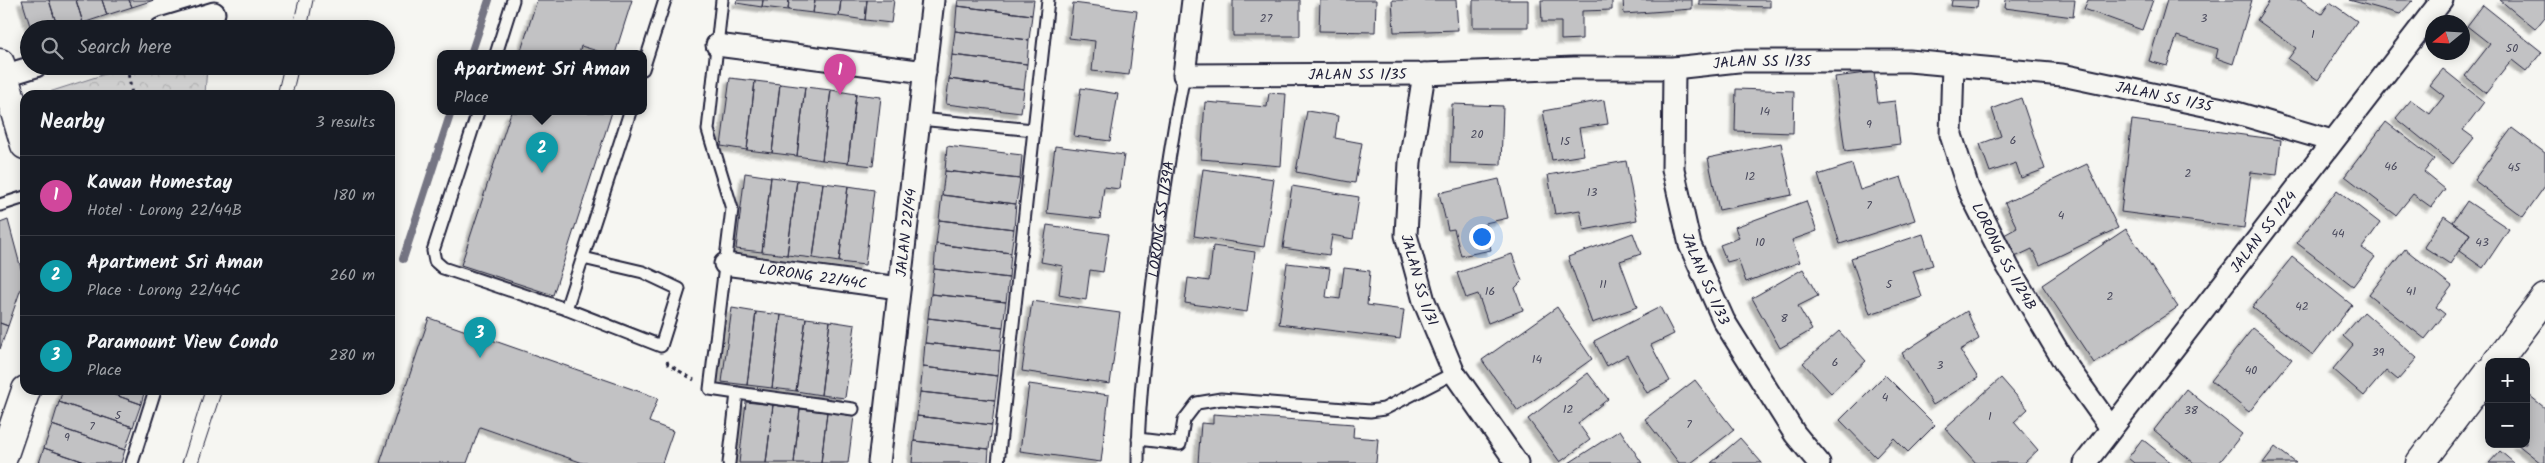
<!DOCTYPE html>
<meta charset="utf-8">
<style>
:root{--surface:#171b24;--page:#20242c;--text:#f1f3f6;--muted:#9ea1a6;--line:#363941;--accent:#9495a2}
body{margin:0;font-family:Kalam,sans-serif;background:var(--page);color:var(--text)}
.controls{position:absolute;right:15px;bottom:15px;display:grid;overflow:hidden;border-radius:10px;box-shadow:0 2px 12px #0003}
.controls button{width:45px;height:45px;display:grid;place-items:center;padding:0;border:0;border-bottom:1px solid var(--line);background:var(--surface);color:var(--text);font:25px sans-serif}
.compass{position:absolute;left:2425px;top:15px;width:45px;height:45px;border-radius:50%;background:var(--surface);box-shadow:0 2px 12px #0003;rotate:252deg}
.you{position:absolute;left:1481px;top:236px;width:18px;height:18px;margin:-12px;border:4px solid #fff;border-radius:50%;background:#1a73e8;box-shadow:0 0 0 8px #1a73e833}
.badge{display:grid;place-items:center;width:32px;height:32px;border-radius:50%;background:var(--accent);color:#fff;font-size:16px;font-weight:700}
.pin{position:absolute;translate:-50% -41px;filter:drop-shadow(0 1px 2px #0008)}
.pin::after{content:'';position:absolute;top:26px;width:18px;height:15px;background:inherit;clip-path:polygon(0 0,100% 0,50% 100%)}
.popup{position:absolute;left:437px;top:50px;width:210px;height:65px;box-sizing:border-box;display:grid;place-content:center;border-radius:10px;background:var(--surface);filter:drop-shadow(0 1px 4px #0005);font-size:16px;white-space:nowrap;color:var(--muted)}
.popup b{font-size:19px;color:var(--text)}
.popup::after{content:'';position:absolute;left:50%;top:100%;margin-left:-10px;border:10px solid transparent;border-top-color:var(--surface)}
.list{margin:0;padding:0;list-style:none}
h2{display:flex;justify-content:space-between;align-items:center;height:65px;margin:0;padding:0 20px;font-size:21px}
h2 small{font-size:16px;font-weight:400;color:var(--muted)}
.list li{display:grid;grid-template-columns:32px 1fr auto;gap:15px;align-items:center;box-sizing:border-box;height:80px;padding:0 20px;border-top:1px solid var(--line)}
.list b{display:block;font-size:19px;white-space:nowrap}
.list p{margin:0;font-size:16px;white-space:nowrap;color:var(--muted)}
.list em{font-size:16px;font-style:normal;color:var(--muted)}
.icon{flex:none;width:28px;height:28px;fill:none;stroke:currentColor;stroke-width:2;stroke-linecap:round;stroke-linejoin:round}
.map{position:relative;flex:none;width:2545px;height:463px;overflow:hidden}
.search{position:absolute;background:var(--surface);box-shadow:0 2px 12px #0003;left:20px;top:20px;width:375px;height:55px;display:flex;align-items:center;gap:12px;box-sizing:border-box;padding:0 18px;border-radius:28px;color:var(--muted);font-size:19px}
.panel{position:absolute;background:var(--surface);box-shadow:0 2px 12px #0003;left:20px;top:90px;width:375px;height:305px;border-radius:15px}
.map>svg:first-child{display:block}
.park{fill:url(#park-crowns);stroke:#7c7c89}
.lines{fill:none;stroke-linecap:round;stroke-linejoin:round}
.stream{stroke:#757583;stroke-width:8}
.building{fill:#c2c2c4;stroke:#22223b;filter:url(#shadow)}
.service-casing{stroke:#22223b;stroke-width:15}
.minor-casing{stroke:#22223b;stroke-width:25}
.tertiary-casing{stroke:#22223b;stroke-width:31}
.path{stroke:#22223b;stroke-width:3;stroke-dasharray:4 4;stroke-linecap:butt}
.service{stroke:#f6f6f2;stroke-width:11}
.minor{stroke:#f6f6f2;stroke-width:21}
.tertiary{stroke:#f6f6f2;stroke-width:28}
.tram{stroke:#22223b;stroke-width:1}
.labels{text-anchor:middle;stroke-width:4;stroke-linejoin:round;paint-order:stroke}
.number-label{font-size:12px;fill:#4a4a5d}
.street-label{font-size:15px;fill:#22223b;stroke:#f6f6f2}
</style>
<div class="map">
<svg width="2545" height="463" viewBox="0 0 2545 463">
<defs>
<pattern id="park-crowns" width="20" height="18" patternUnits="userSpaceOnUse" patternTransform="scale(1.25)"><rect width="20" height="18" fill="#d7d7d7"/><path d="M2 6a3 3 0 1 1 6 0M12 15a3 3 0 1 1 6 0" fill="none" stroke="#b8b8b9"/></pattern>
<filter id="shadow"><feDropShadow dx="-4.5" dy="4.5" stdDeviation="1" flood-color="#0004"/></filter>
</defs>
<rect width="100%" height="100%" fill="#f6f6f2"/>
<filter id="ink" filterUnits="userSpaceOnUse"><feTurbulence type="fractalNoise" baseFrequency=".02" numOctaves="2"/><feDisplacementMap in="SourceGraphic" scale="10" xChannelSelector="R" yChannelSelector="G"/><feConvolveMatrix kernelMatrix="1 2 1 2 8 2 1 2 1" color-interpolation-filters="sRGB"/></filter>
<g filter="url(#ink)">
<path class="park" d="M130 66H207L205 95H40Z"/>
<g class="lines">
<path class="stream" d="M471 54 489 0
M403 259 451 112"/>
</g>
<path class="building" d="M22 0H49L58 29H31Z
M49 0H76L83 23 58 29Z
M76 0H102L107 15 83 23Z
M102 0H129L132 7 107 15Z
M129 0H154L132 7Z
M537 0H632L615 54H607L581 46 579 54H520Z
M737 0H763L762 7 736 3Z
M763 0H789L788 10 762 7Z
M789 0H815L813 13 788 10Z
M815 0H841L839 16 813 13Z
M841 0H867L865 20 839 16Z
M867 0H894L891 23 865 20Z
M958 0H1034L1032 15 957 6Z
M1233 0H1300V36H1233Z
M1320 0H1376L1375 32 1319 31Z
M1392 0H1456L1458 30 1394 32Z
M1473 0H1528V27H1473Z
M1541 0H1612V10L1582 11V39L1561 40V22H1542Z
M1623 0H1692V9L1624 14Z
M1699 0H1770V7L1699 5Z
M1952 0H1978L1977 8 1951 6Z
M2006 0H2075L2073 17 2005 8Z
M2088 0H2153L2142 30 2084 9Z
M2167 0H2252L2233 64 2216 58 2218 49 2177 36 2167 66 2149 61Z
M2270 0H2301L2322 14 2330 2 2357 21 2318 80 2288 59 2296 48 2257 20Z
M2349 0H2413L2400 14Z
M2500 0H2545V17L2535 29Z
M1073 3 1137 11 1129 75 1092 71 1095 41 1069 38Z
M2483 5 2542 52 2526 71 2512 60 2486 93 2465 76 2490 44 2467 26Z
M957 6 1032 15 1029 40 955 31Z
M955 31 1029 40 1027 64 952 55Z
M952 55 1027 64 1024 89 949 79Z
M2443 69 2484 102 2463 130 2474 138 2453 164 2396 118 2411 100 2430 114 2444 96 2430 85Z
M1874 72 1878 103 1895 101 1900 144 1845 151 1835 77Z
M730 78 755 81 747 150 721 146Z
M949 79 1024 89 1021 113 946 104Z
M755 81 780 84 772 153 747 150Z
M780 84 805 87 797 156 772 153Z
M805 87 831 90 822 160 797 156Z
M1081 88 1118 94 1110 141 1074 136Z
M1736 89 1794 91 1793 133 1735 131Z
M831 90 856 94 848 163 822 160Z
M1269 93 1286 94 1281 166 1201 159 1205 102 1267 107Z
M856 94 881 97 873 166 848 163Z
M2021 98 2045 169 2021 178 2016 163 1990 172 1980 144 2001 136 1992 109Z
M1604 100 1608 124 1579 128 1584 155 1552 160 1543 111Z
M1452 104 1503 106 1501 165 1450 163Z
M1307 111 1338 116 1335 138 1362 143 1355 183 1296 172Z
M511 112H612L553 295 461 265Z
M2132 120 2281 140 2277 175 2251 172 2244 228 2121 212Z
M2386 122 2434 159 2424 172 2445 189 2431 207 2413 194 2396 215 2345 176Z
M2512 128 2545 153V186L2523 217 2474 180Z
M1781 143 1792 195 1719 210 1708 158Z
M947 146 1022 155 1020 179 945 171Z
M1055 146 1124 155 1119 189 1104 187 1100 219 1047 213Z
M1626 161 1637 220 1584 230 1580 210 1555 214 1548 175Z
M1852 164 1860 190 1901 177 1915 220 1840 244 1818 175Z
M2087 164 2118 228 2040 265 2032 249 2015 257 2004 235 2017 228 2005 203Z
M1203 169 1274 179 1264 247 1194 236Z
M945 171 1020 179 1016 204 942 195Z
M745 173 771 177 762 252 736 249Z
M771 177 797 180 787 255 762 252Z
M1499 179 1508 218 1485 223 1491 250 1461 256 1454 229 1448 230 1439 193Z
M797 180 823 183 813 258 787 255Z
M823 183 848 186 839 262 813 258Z
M848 186 874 190 865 265 839 262Z
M1292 186 1359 197 1353 239 1332 235 1329 255 1283 248Z
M2337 190 2380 223 2362 248 2375 257 2353 286 2297 243Z
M942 195 1016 204 1014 229 939 220Z
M1806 201 1817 231 1792 240 1800 262 1746 282 1738 259 1727 262 1720 245 1739 238 1735 227Z
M2467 201 2509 229 2483 268 2459 251 2470 234 2453 222Z
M2444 216 2470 234 2450 264 2424 247Z
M8 220 24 280 8 326 0 323V223Z
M939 220 1014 229 1011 253 936 244Z
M1047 225 1109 234 1103 272 1090 270 1086 300 1059 295 1063 266 1041 262Z
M2126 229 2178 307 2094 363 2042 285Z
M1633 233 1641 254 1620 261 1637 307 1592 323 1568 257Z
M1923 234 1933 265 1913 271 1922 297 1870 314 1851 258Z
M936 244 1011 253 1009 278 934 269Z
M1213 246 1255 252 1247 312 1185 303 1188 278 1209 281Z
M2405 249 2452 286 2436 307 2445 314 2425 339 2369 295Z
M1512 254 1522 281 1515 288 1523 310 1488 323 1478 294 1466 298 1457 273Z
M2292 257 2352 305 2313 355 2252 307Z
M1287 263 1330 268 1326 297 1340 299 1344 268 1370 271 1367 305 1404 310 1400 339 1279 324Z
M934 269 1009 278 1006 302 931 294Z
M1803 269 1818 296 1798 306 1812 330 1780 348 1752 298Z
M931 294 1006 302 1003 327 928 318Z
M1032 301 1120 313 1110 384 1022 371Z
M1557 307 1592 359 1518 411 1482 360Z
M1660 307 1674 334 1651 345 1670 381 1647 393 1627 355 1607 366 1594 341Z
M732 308 756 312 747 385 722 382Z
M1967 311 1979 339 1960 350 1978 378 1933 405 1902 353Z
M756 312 781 315 772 388 747 385Z
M2364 312 2417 358 2398 380 2386 370 2364 396 2333 369 2353 345 2343 336Z
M781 315 806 318 796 391 772 388Z
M429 318 658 398 649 422 673 431 662 463H583L480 427 467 463H380Z
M806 318 830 321 821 395 796 391Z
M928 318 1003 327 1000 351 925 343Z
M830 321 855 325 845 398 821 395Z
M0 323 8 326 0 349Z
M2253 328 2292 359 2249 412 2211 381Z
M1839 331 1866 361 1831 393 1803 363Z
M925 343 1000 351 998 376 923 367Z
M923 367 998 376 995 400 920 392Z
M1588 373 1608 399 1578 423 1590 440 1560 462 1528 419Z
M1885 375 1935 425 1908 452 1894 438 1876 457 1840 420Z
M2001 378 2028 409 2014 422 2038 450 2024 463H1976L1945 428Z
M1695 380 1734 430 1691 463H1679L1645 419Z
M1029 384 1109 395 1101 462 1020 451Z
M2186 389 2242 434 2219 463H2194L2154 430Z
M63 390H101L141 404 133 427 59 402Z
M101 390H145L141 404Z
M920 392 995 400 992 425 917 416Z
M2529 395 2545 408V463H2541L2517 444H2526V398Z
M59 402 133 427 125 450 52 425Z
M746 402 773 405 766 463H739Z
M773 405 800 409 794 463H766Z
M800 409 827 412 821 463H794Z
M827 412 854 416 848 463H821Z
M1213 414 1354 424 1353 437 1378 439 1376 463H1198L1201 423 1213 424Z
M917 416 992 425 989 449 914 441Z
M52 425 125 450 121 463H88L44 448Z
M1620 430 1642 463H1569Z
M1740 438 1762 463H1711Z
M2142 439 2172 463H2134L2128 458Z
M914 441 989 449 988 463H912Z
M2275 447 2296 463H2263Z
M44 448 88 463H39Z
M2500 451 2514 463H2489Z"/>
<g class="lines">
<defs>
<g id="service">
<path d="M722 0 708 130 732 209 710 389 737 393 729 463"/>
<path d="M496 54 513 0"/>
<path d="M643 69 665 0"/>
<path d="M478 112 433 251 435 261 443 268 566 309 630 112"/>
<path d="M919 119 1034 130"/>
<path d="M0 205 25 197"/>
<path d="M566 309 661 346 679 289 643 272 583 258"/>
<path d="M737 393 853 409"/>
<path d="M1138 439 1180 444 1184 420 1197 403 1221 399 1370 411 1384 409 1454 373"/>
<path d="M132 463 155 390"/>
<path d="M998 463 1048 0"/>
<path id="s1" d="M1138 463C1138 408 1145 352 1151 297 1160 222 1169 149 1184 75"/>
</g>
<g id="minor">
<path id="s2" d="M1193 0 1184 75 1424 74 1574 68H1674L1738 61H1909L2062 75 2223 109 2332 141"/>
<path d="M161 29 214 13"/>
<path d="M717 45 925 72"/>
<path id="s3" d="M1953 64 1951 135 1968 188 2008 267 2066 365 2111 428"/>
<path id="s4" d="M1674 68 1673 169 1690 245 1724 321 1795 434 1819 463"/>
<path id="s5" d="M1424 74 1410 162 1406 235 1424 301 1454 373 1517 463"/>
<path d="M0 77 36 66"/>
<path id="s6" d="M725 264 899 288"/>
<path id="s7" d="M879 463 933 0"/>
<path id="s8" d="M2085 463 2442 0"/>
</g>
<path id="tertiary" d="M0 63 25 145
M2497 362 2545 298
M1 463 26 390
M2420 463 2489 372"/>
</defs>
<use href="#service" class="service-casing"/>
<use href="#minor" class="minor-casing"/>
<use href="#tertiary" class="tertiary-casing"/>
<path class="path" d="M127 66 132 95
M667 361 668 364 694 380"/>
<use href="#service" class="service"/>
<use href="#minor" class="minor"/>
<use href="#tertiary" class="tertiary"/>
<path class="tram" d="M292 29 299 0
M307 29 313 0
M277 95 284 66
M292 95 299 66
M182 463 205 390
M198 463 222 390"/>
</g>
</g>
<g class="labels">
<g class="number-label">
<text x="1266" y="22">27</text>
<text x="2204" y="22">3</text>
<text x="2313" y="38">1</text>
<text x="2512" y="52">50</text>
<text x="1765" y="115">14</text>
<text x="1869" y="128">9</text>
<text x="1477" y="138">20</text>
<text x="2013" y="144">6</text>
<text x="1565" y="145">15</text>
<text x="2391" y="170">46</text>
<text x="2514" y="171">45</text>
<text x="2188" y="177">2</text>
<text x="1750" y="180">12</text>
<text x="1592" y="196">13</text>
<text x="1869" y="209">7</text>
<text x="2061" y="219">4</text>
<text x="2338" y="237">44</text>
<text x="1760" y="246">10</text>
<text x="2482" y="246">43</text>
<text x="1603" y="288">11</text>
<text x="1889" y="288">5</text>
<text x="1490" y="295">16</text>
<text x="2411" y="295">41</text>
<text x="2110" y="300">2</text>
<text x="2302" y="310">42</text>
<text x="1784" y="322">8</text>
<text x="2378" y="356">39</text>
<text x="1537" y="363">14</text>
<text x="1835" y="366">6</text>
<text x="1940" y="369">3</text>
<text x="2251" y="374">40</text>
<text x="1885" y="401">4</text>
<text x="1568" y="413">12</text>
<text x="2191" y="414">38</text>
<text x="118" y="419">5</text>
<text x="1990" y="420">1</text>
<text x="1689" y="428">7</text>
<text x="92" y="430">7</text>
<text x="67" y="441">9</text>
</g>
<g class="street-label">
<text dy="5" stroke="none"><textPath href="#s2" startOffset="654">JALAN SS 1/35</textPath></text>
<text dy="5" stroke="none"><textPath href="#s2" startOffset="249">JALAN SS 1/35</textPath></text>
<text dy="5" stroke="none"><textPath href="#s2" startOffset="1059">JALAN SS 1/35</textPath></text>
<text dy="5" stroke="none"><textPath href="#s1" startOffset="245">LORONG SS 1/39A</textPath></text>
<text dy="5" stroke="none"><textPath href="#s7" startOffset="232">JALAN 22/44</textPath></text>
<text dy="5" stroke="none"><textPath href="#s8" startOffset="292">JALAN SS 1/24</textPath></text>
<text dy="5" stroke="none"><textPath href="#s3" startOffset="204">LORONG SS 1/24B</textPath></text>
<text dy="5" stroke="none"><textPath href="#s6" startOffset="89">LORONG 22/44C</textPath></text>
<text dy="5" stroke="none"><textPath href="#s4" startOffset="216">JALAN SS 1/33</textPath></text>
<text dy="5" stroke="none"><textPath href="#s5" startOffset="209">JALAN SS 1/31</textPath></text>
</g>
</g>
</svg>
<div class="controls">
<button>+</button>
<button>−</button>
</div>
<svg class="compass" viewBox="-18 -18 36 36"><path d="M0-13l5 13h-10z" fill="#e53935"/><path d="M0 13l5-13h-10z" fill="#9ea1a6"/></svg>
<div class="you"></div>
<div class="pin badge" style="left:840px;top:95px;background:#d1479c">1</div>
<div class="pin badge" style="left:542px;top:173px;background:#0f9aa8">2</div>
<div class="popup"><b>Apartment Sri Aman</b>Place</div>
<div class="pin badge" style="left:480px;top:358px;background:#0f9aa8">3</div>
<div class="search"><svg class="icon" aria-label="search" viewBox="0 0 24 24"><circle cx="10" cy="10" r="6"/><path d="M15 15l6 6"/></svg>Search here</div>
<section class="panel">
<h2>Nearby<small>3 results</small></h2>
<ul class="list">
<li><span class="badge" style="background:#d1479c">1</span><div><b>Kawan Homestay</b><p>Hotel · Lorong 22/44B</p></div><em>180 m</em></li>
<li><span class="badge" style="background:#0f9aa8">2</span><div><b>Apartment Sri Aman</b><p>Place · Lorong 22/44C</p></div><em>260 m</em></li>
<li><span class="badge" style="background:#0f9aa8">3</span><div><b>Paramount View Condo</b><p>Place</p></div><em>280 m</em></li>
</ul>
</section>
</div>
